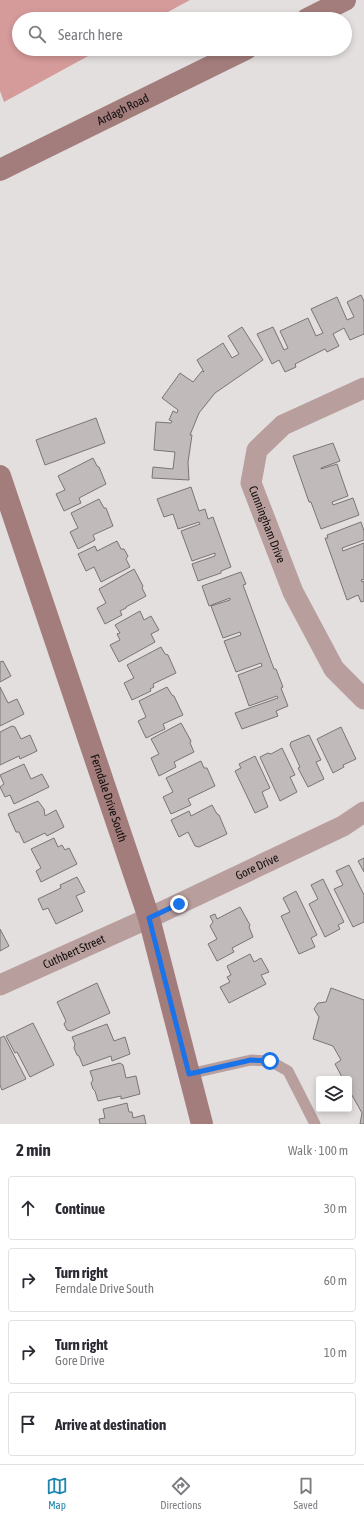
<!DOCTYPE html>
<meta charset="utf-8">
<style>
:root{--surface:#fff;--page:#f7f7f7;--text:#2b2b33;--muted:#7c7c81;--line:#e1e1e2;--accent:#1d86ae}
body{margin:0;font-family:"Asap Condensed",sans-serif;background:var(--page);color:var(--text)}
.controls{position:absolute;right:12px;bottom:12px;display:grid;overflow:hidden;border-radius:4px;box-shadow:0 2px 6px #0003}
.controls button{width:36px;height:36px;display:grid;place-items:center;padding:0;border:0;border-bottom:1px solid var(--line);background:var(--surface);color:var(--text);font:20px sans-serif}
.stop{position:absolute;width:12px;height:12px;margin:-9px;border:3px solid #1a73e8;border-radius:50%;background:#fff}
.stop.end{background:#1a73e8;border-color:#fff;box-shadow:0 1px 4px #0008}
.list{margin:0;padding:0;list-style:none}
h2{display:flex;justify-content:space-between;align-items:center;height:52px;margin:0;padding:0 16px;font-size:17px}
h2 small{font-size:13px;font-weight:400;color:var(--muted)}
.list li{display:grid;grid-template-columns:26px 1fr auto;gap:12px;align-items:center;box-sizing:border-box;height:64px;margin:0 8px 8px;padding:0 8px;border:1px solid var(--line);border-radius:4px}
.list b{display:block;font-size:15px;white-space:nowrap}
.list p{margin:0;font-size:13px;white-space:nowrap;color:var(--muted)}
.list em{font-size:13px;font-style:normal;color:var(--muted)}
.icon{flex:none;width:22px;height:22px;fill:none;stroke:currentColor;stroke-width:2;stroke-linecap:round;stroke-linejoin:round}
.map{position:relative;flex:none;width:364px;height:1124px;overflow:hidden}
.search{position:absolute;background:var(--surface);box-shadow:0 2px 6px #0003;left:12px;right:12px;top:12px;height:44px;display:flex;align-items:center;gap:10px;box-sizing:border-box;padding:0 14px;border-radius:22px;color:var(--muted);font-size:15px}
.sheet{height:340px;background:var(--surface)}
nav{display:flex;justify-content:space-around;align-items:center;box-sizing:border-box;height:56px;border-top:1px solid var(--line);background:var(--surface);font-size:11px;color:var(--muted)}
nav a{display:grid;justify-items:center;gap:2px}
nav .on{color:var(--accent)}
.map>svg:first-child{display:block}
.forest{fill:#d59b9a}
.building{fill:#c0bbba;stroke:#7a7575}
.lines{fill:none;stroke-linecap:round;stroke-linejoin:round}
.lane{stroke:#b89e9d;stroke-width:11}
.street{stroke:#b89e9d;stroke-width:21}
.secondary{stroke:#a37d7c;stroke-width:22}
.route{stroke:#1a73e8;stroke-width:5}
.labels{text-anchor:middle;stroke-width:3;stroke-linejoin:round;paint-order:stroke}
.street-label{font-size:12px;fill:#100e0e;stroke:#f1ecec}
</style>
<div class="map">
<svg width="364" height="1124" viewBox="0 0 364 1124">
<rect width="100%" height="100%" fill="#e4dfdf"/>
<path class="forest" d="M0 0H190L155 19H19V49H101L4 102 0 91Z"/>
<path class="building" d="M361 295 364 301V334L350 340 344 328 333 334 339 346 327 352 325 349 295 364 296 367 285 372 279 360 272 364 257 334 273 327 284 350 288 348 280 331 308 318 316 336 323 333 311 309 337 297 347 320 354 317 347 302Z
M242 327 263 360 215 393 199 413 190 435H192L188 462 189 480 152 478 153 467 173 469 175 452 154 450 156 422 171 423 172 421 169 420 173 411 177 413 178 410 162 398 180 373 193 382 202 371 204 372 197 360 223 343 232 358 239 354 228 336Z
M96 418 105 443 45 465 36 440Z
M333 443 340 461 321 468V469L337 464 348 496 332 502 333 505 353 498 359 515 321 529 311 502H309L293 456Z
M93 458 97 466 99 467 106 484 79 498 81 503 64 511 56 494 65 490 58 476Z
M191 487 199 511 205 509 208 519 213 517 231 567 221 571V573L198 581 192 564 215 556V553L192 561 181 531 200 524 199 522 178 529 173 514 164 517 157 499Z
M99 499 104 508H106L113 526 93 535 95 540 78 549 70 532 78 528 71 513Z
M361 522 364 531V540L342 548 343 551 364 543V579L361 580 362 582 364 581V601L361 602 358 595 347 600 325 538H328L327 535Z
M117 541 121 549H124L128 556 126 559 130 567 101 582 94 567 86 571 78 554 95 546 97 551Z
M134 569 143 586 142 588 146 596 126 607V608L120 611 122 615 105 624 97 608 106 603 99 589Z
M241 572 246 584 243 585 274 669H276L283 687 281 688 288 706 276 711 278 716 242 729 235 713 278 698 277 696 249 706 238 675 262 666 261 663 236 672 224 641 241 635 240 632 223 638 211 606 230 600V598L209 606 202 586Z
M140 611 144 620 151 616 159 630 151 634 155 642 119 662 110 645 120 640 117 634 120 633 115 625Z
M161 647 165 654 168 655 176 673 153 684 154 687 150 689 151 691 132 700 124 683 134 678 127 665Z
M3 661 11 676 0 682V662Z
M0 687 8 703 17 699 24 714 0 726Z
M167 687 172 695 174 696 183 715 163 724 165 729 146 738 138 721 146 717 139 701Z
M181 723 191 741 190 743 194 752 174 762 176 767 159 776 151 758 159 754 151 739Z
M12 726 15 727 21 739 30 735 37 751 20 759 19 756 0 765V732Z
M341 727 356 759 343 765 344 767 333 773 317 739Z
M309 735 321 760 316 762 324 779 308 787 298 768 300 767 290 745 291 742Z
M282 748 295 775 290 777 297 792 280 801 260 757 268 753 271 754Z
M255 756 270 788 262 792 268 807 255 813 235 771 241 768 239 764Z
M201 761 204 768H207L215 786 188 799 191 805 171 814 163 797 173 792 166 778Z
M24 764 31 779 42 774 49 787 14 804 10 795 5 797 0 787 4 784 0 775Z
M38 801 44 809 45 816 56 810 64 827 47 836 45 833 24 843 19 832H16L8 814Z
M212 805 217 814 219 815 227 834 199 847 195 846 188 832 179 837 171 820 189 811 191 816Z
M54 838 58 847 62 845 65 850 69 848 77 864 41 882 36 871 41 868 31 849Z
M364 858V872L358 861Z
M349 865 364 895V922L353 927 334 889 343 885 336 871Z
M77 877 85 892 76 896 83 911 56 924 48 908 43 910 38 899 61 888 60 885Z
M323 879 344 922 338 925 340 929 325 937 309 904 318 899 311 885Z
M296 891 317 935 311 938 315 947 299 954 281 916 290 912 283 898Z
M240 907 250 925 249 927 253 937 232 948 234 952 217 961 208 944 217 939 210 926 213 922 210 916 215 914 217 919Z
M0 929 9 946 0 951Z
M250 954 254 962 261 958 269 972 261 975 266 984 229 1003 220 987 230 982 227 977 231 975 227 966Z
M97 983 110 1013 71 1031 67 1030 64 1024 66 1021 57 1002Z
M331 988 364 1000V1124H360L362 1113 349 1090V1079H343L335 1064 341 1060 333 1046 313 1039 319 1017 314 1009 318 1003 326 1002Z
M33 1023 54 1065 30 1077 17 1052 15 1053 6 1036Z
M107 1024 114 1041 125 1037 130 1054 112 1061 111 1056 83 1066 79 1056 77 1055 74 1048 75 1044 72 1037Z
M4 1036 26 1079 2 1090 0 1085V1038Z
M120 1063 123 1065 126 1078 136 1076 140 1094 121 1099V1096L98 1101 95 1091 93 1089 91 1083 93 1080 90 1071Z
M127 1103 129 1112H132L133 1118 144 1115 146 1124H100L99 1119 105 1118 103 1109Z"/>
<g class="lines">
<path class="lane" d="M189 1074 251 1060 270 1061 288 1071 315 1124"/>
<g class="street">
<path id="s1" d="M364 388 283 425 257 450 251 483 293 592 334 669 364 699"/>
<path id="s2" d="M0 985 149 918 343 826 364 812"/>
</g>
<g class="secondary">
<path d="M307 19 345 0"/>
<path id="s3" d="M0 170 246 49"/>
<path id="s4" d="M0 476 149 918 202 1124"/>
</g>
</g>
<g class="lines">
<path class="route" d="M179 904 149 918 189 1074 251 1060 270 1061"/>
</g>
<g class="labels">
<g class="street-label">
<text dy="4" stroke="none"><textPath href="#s3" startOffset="137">Ardagh Road</textPath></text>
<text dy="4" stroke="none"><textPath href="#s1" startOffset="203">Cunningham Drive</textPath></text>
<text dy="4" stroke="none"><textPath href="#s4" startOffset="340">Ferndale Drive South</textPath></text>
<text dy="4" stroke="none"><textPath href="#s2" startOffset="283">Gore Drive</textPath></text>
<text dy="4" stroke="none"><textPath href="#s2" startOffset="81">Cuthbert Street</textPath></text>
</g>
</g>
</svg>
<div class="controls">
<button><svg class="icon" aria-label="layers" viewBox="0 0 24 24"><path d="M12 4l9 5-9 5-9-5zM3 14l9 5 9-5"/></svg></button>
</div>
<div class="stop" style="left:270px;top:1061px"></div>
<div class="stop end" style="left:179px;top:904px"></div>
<div class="search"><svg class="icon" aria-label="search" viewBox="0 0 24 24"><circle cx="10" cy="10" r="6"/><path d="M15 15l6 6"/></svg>Search here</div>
</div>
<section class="sheet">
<h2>2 min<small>Walk · 100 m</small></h2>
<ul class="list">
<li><svg class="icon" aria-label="ahead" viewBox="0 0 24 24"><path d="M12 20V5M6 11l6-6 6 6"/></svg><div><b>Continue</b></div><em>30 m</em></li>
<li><svg class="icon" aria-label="right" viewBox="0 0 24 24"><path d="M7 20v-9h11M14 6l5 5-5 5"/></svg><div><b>Turn right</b><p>Ferndale Drive South</p></div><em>60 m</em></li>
<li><svg class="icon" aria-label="right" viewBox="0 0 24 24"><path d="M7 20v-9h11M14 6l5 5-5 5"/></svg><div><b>Turn right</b><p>Gore Drive</p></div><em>10 m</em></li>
<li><svg class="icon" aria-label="arrive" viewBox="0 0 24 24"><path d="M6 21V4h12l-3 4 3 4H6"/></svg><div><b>Arrive at destination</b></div></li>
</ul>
</section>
<nav>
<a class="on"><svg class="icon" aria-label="map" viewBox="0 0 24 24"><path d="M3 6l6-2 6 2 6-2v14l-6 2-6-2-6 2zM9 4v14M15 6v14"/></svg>Map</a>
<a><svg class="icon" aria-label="directions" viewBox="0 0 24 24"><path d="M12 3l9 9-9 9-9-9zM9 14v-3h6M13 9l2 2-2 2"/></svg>Directions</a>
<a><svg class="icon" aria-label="saved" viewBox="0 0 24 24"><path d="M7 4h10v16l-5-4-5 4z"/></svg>Saved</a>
</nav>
